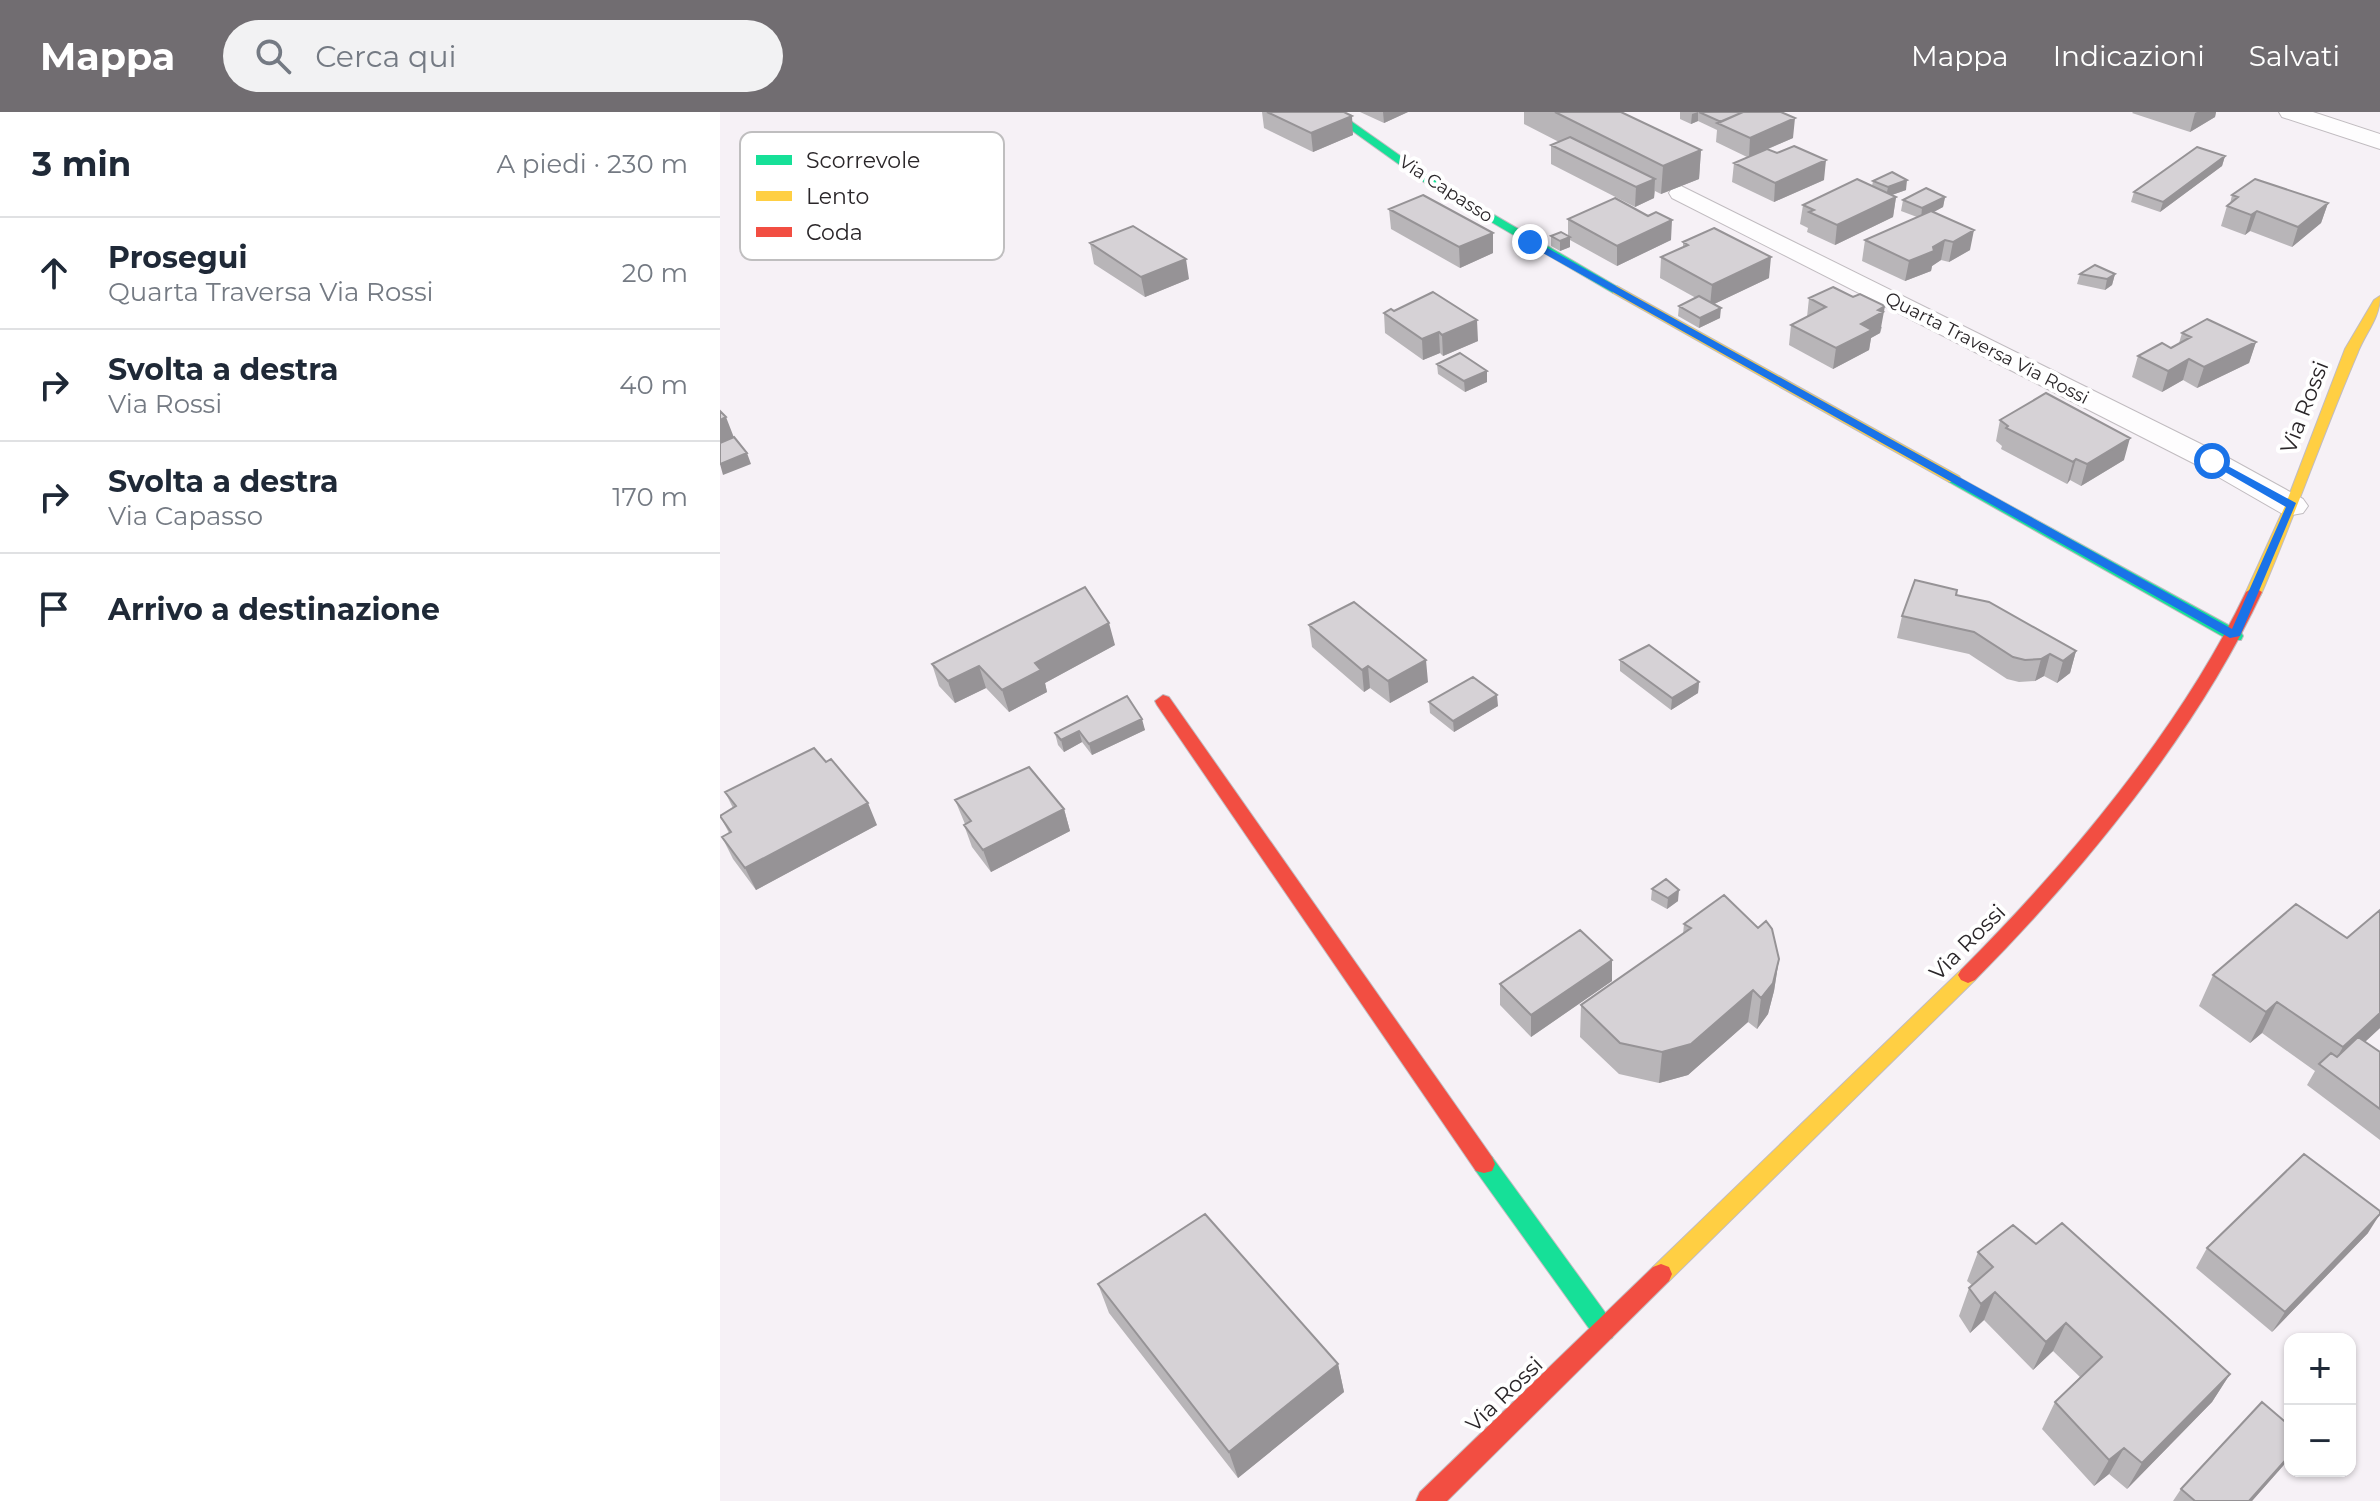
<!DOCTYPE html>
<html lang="it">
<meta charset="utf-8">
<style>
:root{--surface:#fff;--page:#f2f2f3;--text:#1f2937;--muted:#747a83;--line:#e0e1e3;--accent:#716d71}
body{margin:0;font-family:Montserrat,sans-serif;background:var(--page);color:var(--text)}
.controls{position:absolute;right:24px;bottom:24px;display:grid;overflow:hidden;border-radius:16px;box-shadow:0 2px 6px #0004}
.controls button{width:72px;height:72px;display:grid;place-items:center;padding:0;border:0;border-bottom:2px solid var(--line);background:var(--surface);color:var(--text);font:40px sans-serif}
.stop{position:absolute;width:24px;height:24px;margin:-18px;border:6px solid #1a73e8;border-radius:50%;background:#fff}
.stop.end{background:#1a73e8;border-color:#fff;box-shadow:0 2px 8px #0008}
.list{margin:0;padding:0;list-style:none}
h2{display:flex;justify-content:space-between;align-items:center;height:104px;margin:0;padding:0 32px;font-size:34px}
h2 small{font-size:26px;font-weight:400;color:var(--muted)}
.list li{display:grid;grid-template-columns:52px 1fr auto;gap:24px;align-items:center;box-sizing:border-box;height:112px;padding:0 32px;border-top:2px solid var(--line)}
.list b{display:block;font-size:30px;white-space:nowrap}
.list p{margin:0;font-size:26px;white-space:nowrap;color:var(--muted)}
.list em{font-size:26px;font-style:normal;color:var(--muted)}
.icon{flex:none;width:44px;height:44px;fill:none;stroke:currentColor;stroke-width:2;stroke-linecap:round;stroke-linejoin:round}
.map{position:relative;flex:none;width:1660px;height:1389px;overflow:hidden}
header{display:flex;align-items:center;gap:48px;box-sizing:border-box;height:112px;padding:0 40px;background:var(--accent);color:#fff}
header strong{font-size:38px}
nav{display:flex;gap:44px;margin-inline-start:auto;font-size:28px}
.search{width:560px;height:72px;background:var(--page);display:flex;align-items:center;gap:20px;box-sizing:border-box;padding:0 28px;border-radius:44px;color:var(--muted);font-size:30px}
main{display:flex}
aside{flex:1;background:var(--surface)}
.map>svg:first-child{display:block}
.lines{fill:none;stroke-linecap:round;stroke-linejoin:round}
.street-casing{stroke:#c1bcc0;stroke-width:2}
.fast-casing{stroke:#c1bcc0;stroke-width:2}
.slow-casing{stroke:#c1bcc0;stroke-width:2}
.jam-casing{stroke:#c1bcc0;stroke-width:2}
.street{fill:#fefdfe;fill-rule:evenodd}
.fast{fill:#16e098;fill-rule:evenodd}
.slow{fill:#ffcf43;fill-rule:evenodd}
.jam{fill:#f24e42;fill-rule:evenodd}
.wall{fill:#b8b5b8}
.shaded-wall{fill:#969396}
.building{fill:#d6d2d6;stroke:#969396;stroke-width:2}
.route{fill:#1a73e8}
.labels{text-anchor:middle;stroke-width:8;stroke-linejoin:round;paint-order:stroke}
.far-street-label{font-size:18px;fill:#2a2629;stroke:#fff}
.street-label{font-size:22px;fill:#2a2629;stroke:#fff}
.key{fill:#fff;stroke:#bfbebf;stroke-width:2}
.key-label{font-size:22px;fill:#2a2629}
</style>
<header>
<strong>Mappa</strong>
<div class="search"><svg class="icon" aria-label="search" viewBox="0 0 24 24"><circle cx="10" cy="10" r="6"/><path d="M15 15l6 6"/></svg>Cerca qui</div>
<nav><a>Mappa</a><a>Indicazioni</a><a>Salvati</a></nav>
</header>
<main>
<aside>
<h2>3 min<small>A piedi · 230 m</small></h2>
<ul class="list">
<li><svg class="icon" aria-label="ahead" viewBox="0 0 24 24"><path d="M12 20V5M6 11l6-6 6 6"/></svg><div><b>Prosegui</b><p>Quarta Traversa Via Rossi</p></div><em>20 m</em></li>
<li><svg class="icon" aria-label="right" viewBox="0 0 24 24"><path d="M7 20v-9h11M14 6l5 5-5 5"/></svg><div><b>Svolta a destra</b><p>Via Rossi</p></div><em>40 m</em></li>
<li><svg class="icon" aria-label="right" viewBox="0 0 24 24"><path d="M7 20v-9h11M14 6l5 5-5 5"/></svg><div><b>Svolta a destra</b><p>Via Capasso</p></div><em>170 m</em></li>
<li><svg class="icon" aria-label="arrive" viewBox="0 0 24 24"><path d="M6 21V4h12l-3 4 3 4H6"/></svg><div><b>Arrivo a destinazione</b></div></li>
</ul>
</aside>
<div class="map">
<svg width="1660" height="1389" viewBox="0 0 1660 1389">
<rect width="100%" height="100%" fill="#f6f1f6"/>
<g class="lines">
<defs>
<path id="street" d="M1559 0H1593L1660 22V37L1562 5Z
M961 74 1503 343 1583 387 1588 394 1583 401 1572 403 1561 401 1481 355 952 86 949 81 952 76Z"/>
<path id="fast" d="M606 0H618L716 69 903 178 893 181 708 73Z
M1234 363 1521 520 1523 524 1521 528H1509L1229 370 1227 367Z
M764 1043 772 1045 892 1210 896 1218 892 1226 884 1229 876 1226 756 1059 753 1052 756 1045Z"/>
<path id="slow" d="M897 174 1239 364 1241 367 1239 370H1229L893 181 891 178Z
M1660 184C1660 206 1646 220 1638 240 1604 319 1576 401 1542 480L1540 484H1528L1526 480 1565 394 1625 237 1654 188Z
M1248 855 1255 858 1258 863 1255 868 949 1169 941 1172 933 1169 930 1162 933 1155 1241 858Z"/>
<path id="jam" d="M1534 475 1542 480C1477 620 1363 759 1255 868L1248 871 1241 868 1238 863 1241 858C1348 751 1461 616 1526 480Z
M443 583 449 585 772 1045 775 1052 772 1059 764 1061 756 1059 437 593 435 589Z
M941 1152 949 1155 952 1162 949 1169 727 1389H696L700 1380 933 1155Z"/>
</defs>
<use href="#street" class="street-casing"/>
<use href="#fast" class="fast-casing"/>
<use href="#slow" class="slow-casing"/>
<use href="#jam" class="jam-casing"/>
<use href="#street" class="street"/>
<use href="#fast" class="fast"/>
<use href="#slow" class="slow"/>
<use href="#jam" class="jam"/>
</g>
<path class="wall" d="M542 0H624L633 23 593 40 544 16Z
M640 0H688L664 11Z
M804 0H901L981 38 979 67 941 82 935 79 934 86 915 95 831 52V33L839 30 804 12Z
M960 0H1061L1073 26 1048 37 1104 68 1054 90 1012 70 1014 51 1027 45 996 30 997 18 978 9 971 12 960 7Z
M1413 0H1496L1495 5 1470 20 1412 1Z
M1505 44 1502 54 1440 100 1411 90 1414 80Z
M1153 69 1186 78 1172 83 1176 85 1173 105 1115 133 1087 120 1088 116 1080 112 1083 93 1152 74Z
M1512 83 1608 91 1601 111 1572 135 1530 119 1525 123 1501 114 1507 94 1510 92Z
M1225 85 1223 95 1213 100 1250 138 1229 150 1221 148 1212 154 1211 159 1185 169 1142 149 1145 128 1197 105 1181 99 1183 88Z
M669 97 773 141 740 156 671 117Z
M848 107 951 128 897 154 850 128V135L840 139 831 134V124H848Z
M963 130 1049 166 994 192 1000 206 979 216 958 204 959 194 976 186 940 166 941 145 963 135Z
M370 131 469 167 425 185 374 152Z
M1360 162H1395L1392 173 1385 178 1357 172Z
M1089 186 1162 215 1160 221 1151 226 1149 238 1113 257 1069 233 1071 213 1087 205Z
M674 199 758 229 723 244 720 241 703 248 665 221 664 201Z
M1462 221 1536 230 1529 251 1477 276 1463 268 1442 280 1412 265 1418 244 1451 236 1459 231Z
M717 252 767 259V270L745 280 718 262Z
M1280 308 1404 348 1361 374 1350 368 1347 372 1281 337 1282 334 1276 329Z
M1236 483 1356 539 1350 561 1337 571 1324 564 1315 569 1299 570 1287 567 1249 542 1177 526 1182 504Z
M589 513 708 570 670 591 650 576 644 580 592 535Z
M395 533 325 571 327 580 289 600 266 576 235 591 219 574 212 552Z
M900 548 979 570 978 581 951 598 900 559Z
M407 584 425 618 372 643 362 630 344 640 338 633 335 621Z
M709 590 778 594 734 620 710 601Z
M5 680 157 713 36 778 13 747 2 725 9 721 0 704 13 696Z
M235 688 344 697 350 719 271 760 252 735 244 713 245 712Z
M932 777 958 789 947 797 931 788Z
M964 812 1059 847 1054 879 1048 902 1037 917 1028 910 968 963 939 971 899 962 860 925 861 893 963 822Z
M1493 863 1660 916 1645 930 1660 940V1028L1587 973 1595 959 1542 921 1530 931 1479 894Z
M892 869 811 925 780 893V872Z
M1648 1121 1552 1220 1476 1156 1487 1136Z
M1316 1132 1510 1262 1492 1290 1407 1377 1389 1362 1374 1374 1322 1317 1335 1290 1360 1265 1333 1239 1313 1258 1264 1208 1250 1221 1239 1204 1249 1176 1252 1173 1247 1169 1258 1140Z
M378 1172 618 1252 624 1280 518 1366 389 1201Z
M1570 1314V1346L1532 1389H1453L1461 1377Z"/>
<path class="shaded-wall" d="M663 0H688L664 11Z
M978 0V9L971 12 972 2Z
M1477 0H1496L1495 5 1470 20 1475 1Z
M632 4 633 23 593 40 591 21Z
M1075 6 1073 26 1029 45 1030 26Z
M981 38 979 67 941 82 943 54Z
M1505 44 1502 54 1440 100 1443 90Z
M1106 48 1104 68 1054 90 1055 71Z
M935 67 934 86 915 95 916 75Z
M1187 68 1186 78 1166 85 1168 75Z
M1176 85 1173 105 1115 133 1117 113Z
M1225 85 1223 95 1201 107 1202 96Z
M1608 91 1601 111 1572 135 1578 115Z
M1537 99 1530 119 1525 123 1531 103Z
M952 108 951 128 897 154V134Z
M1254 118 1250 138 1229 150 1233 130Z
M773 121V141L740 156 739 135Z
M850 125V135L840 139V129Z
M1225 128 1221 148 1212 154 1211 159 1185 169 1189 149Z
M1051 145 1049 166 990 194 992 173Z
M466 147 469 167 425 185 421 165Z
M1395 162 1392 173 1385 178 1387 167Z
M1165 194 1160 221 1151 226 1149 238 1113 257 1116 236 1141 212 1158 198Z
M1001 196 1000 206 979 216 980 206Z
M757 208 758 229 723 244 722 223Z
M719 220 720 241 703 248 702 227Z
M1536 230 1529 251 1477 276 1484 255Z
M1469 247 1463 268 1442 280 1448 259Z
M767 259V270L745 280 744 269Z
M6 305 18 336 0 344V308Z
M1410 326 1404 348 1361 374 1367 352Z
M27 341 31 352 3 363 0 352Z
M1356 347 1350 368 1347 372 1353 350Z
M389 511 395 533 325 571 327 580 289 600 282 578 315 551Z
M1356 539 1350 561 1337 571 1343 549Z
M1330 542 1324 564 1315 569 1321 547Z
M706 548 708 570 670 591 668 569Z
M259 554 266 576 235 591 228 569Z
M648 554 650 576 644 580 642 558Z
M979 570 978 581 951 598 952 586Z
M777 583 778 594 734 620 733 609Z
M422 607 425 618 372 643 369 632Z
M359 619 362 630 344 640 341 628Z
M148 691 157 713 36 778 25 756Z
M344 697 350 719 271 760 263 738Z
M959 778 958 789 947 797 948 786Z
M1059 847 1054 879 1048 902 1037 917 1041 886Z
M892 848V869L811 925V903Z
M1033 878 1028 910 968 963 939 971 942 940Z
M1557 890 1542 921 1530 931 1546 900Z
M1660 901V916L1611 961 1609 959 1623 935Z
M1660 1102 1648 1121 1552 1220 1565 1200Z
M1275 1180 1264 1208 1250 1221 1261 1192Z
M1346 1211 1333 1239 1313 1258 1326 1230Z
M618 1252 624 1280 518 1366 509 1340Z
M1510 1262 1492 1290 1407 1377 1422 1351Z
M1404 1336 1389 1362 1374 1374 1389 1348Z
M1570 1343V1346L1532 1389H1529Z"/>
<path class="building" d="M547 0H624L632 4 591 21Z
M835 0H901L981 38 943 54Z
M979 0H1023L1001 10Z
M1023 0H1061L1075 6 1030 26 997 11Z
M850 25 935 67 916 75 831 33Z
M1074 34 1106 48 1055 71 1014 51 1047 37 1057 41Z
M1477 35 1505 44 1443 90 1414 80Z
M1172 60 1187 68 1168 75 1153 69Z
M1137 67 1176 85 1117 113 1089 100 1094 98 1083 93Z
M1535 67 1608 91 1578 115 1537 99 1531 103 1507 94 1518 85 1512 83Z
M1206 76 1225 85 1202 96 1183 88Z
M703 83 773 121 739 135 669 97Z
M895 86 928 104 936 100 952 108 897 134 848 107Z
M1211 99 1254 118 1233 130 1225 128 1213 135 1214 139 1189 149 1145 128Z
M413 114 466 147 421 165 370 131Z
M994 116 1051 145 992 173 941 145 968 133 963 130Z
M841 120 850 125 840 129 831 124Z
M1375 153 1395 162 1387 167 1360 162Z
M1113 175 1133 185 1140 182 1165 194 1158 198 1163 200 1141 212 1152 218 1116 236 1071 213 1106 195 1089 186Z
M713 180 757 208 722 223 719 220 702 227 664 201 671 197 674 199Z
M979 184 1001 196 980 206 959 194Z
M1487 207 1536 230 1484 255 1469 247 1448 259 1418 244 1442 231 1451 236 1471 225 1462 221Z
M740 241 767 259 744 269 717 252Z
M1326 281 1410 326 1367 352 1356 347 1353 350 1286 316 1288 314 1280 308Z
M0 299 6 305 0 308Z
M14 325 27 341 0 352V331Z
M1195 468 1237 478 1236 483 1269 490 1356 539 1343 549 1330 542 1321 547 1305 548 1293 545 1254 520 1182 504Z
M365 475 389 511 315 551 321 558 282 578 259 554 228 569 212 552Z
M634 490 706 548 668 569 648 554 642 558 589 513Z
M929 533 979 570 952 586 900 548Z
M753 565 777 583 733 609 709 590Z
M407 584 422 607 369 632 359 619 341 628 335 621Z
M94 636 106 650 111 647 148 691 25 756 2 725 11 720 0 704 16 694 5 680Z
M309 655 344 697 263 738 244 713 251 709 235 688Z
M946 767 959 778 948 786 932 777Z
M1004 783 1038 816 1046 809 1052 817 1059 847 1053 871 1041 886 1033 878 971 932 942 940 900 931 861 893 971 816 964 812Z
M1576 792 1627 826 1660 798V901L1623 935 1557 890 1546 900 1493 863Z
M860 818 892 848 811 903 780 872Z
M1638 925 1660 940V997L1599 952 1611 941 1617 945Z
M1584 1042 1660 1099V1102L1565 1200 1487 1136Z
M485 1102 618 1252 509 1340 378 1172Z
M1342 1111 1510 1262 1422 1351 1404 1336 1389 1348 1335 1290 1382 1245 1346 1211 1326 1230 1275 1180 1261 1192 1249 1176 1273 1155 1258 1140 1293 1113 1316 1132Z
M1542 1290 1570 1314V1343L1529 1389H1475L1461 1377Z"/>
<path class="route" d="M807 128H813L1512 517 1566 395 1486 349 1495 347 1576 391 1520 524 1510 526 807 132Z"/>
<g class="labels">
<g class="far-street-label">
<text transform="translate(726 77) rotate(33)" y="6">Via Capasso</text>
<text transform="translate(1267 236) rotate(27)" y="6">Quarta Traversa Via Rossi</text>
</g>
<g class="street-label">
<text transform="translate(1584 295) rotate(-69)" y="8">Via Rossi</text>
<text transform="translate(1247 830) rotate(-45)" y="8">Via Rossi</text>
<text transform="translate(784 1282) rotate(-44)" y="8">Via Rossi</text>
</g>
</g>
<rect x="20" y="20" width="264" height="128" rx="12" class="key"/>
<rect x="36" y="43" width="36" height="10" fill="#16e098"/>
<rect x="36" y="79" width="36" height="10" fill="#ffcf43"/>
<rect x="36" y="115" width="36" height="10" fill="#f24e42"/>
<g class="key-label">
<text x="86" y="56">Scorrevole</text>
<text x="86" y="92">Lento</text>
<text x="86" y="128">Coda</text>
</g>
</svg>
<div class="controls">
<button>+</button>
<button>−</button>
</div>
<div class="stop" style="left:1492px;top:349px"></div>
<div class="stop end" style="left:810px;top:130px"></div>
</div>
</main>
